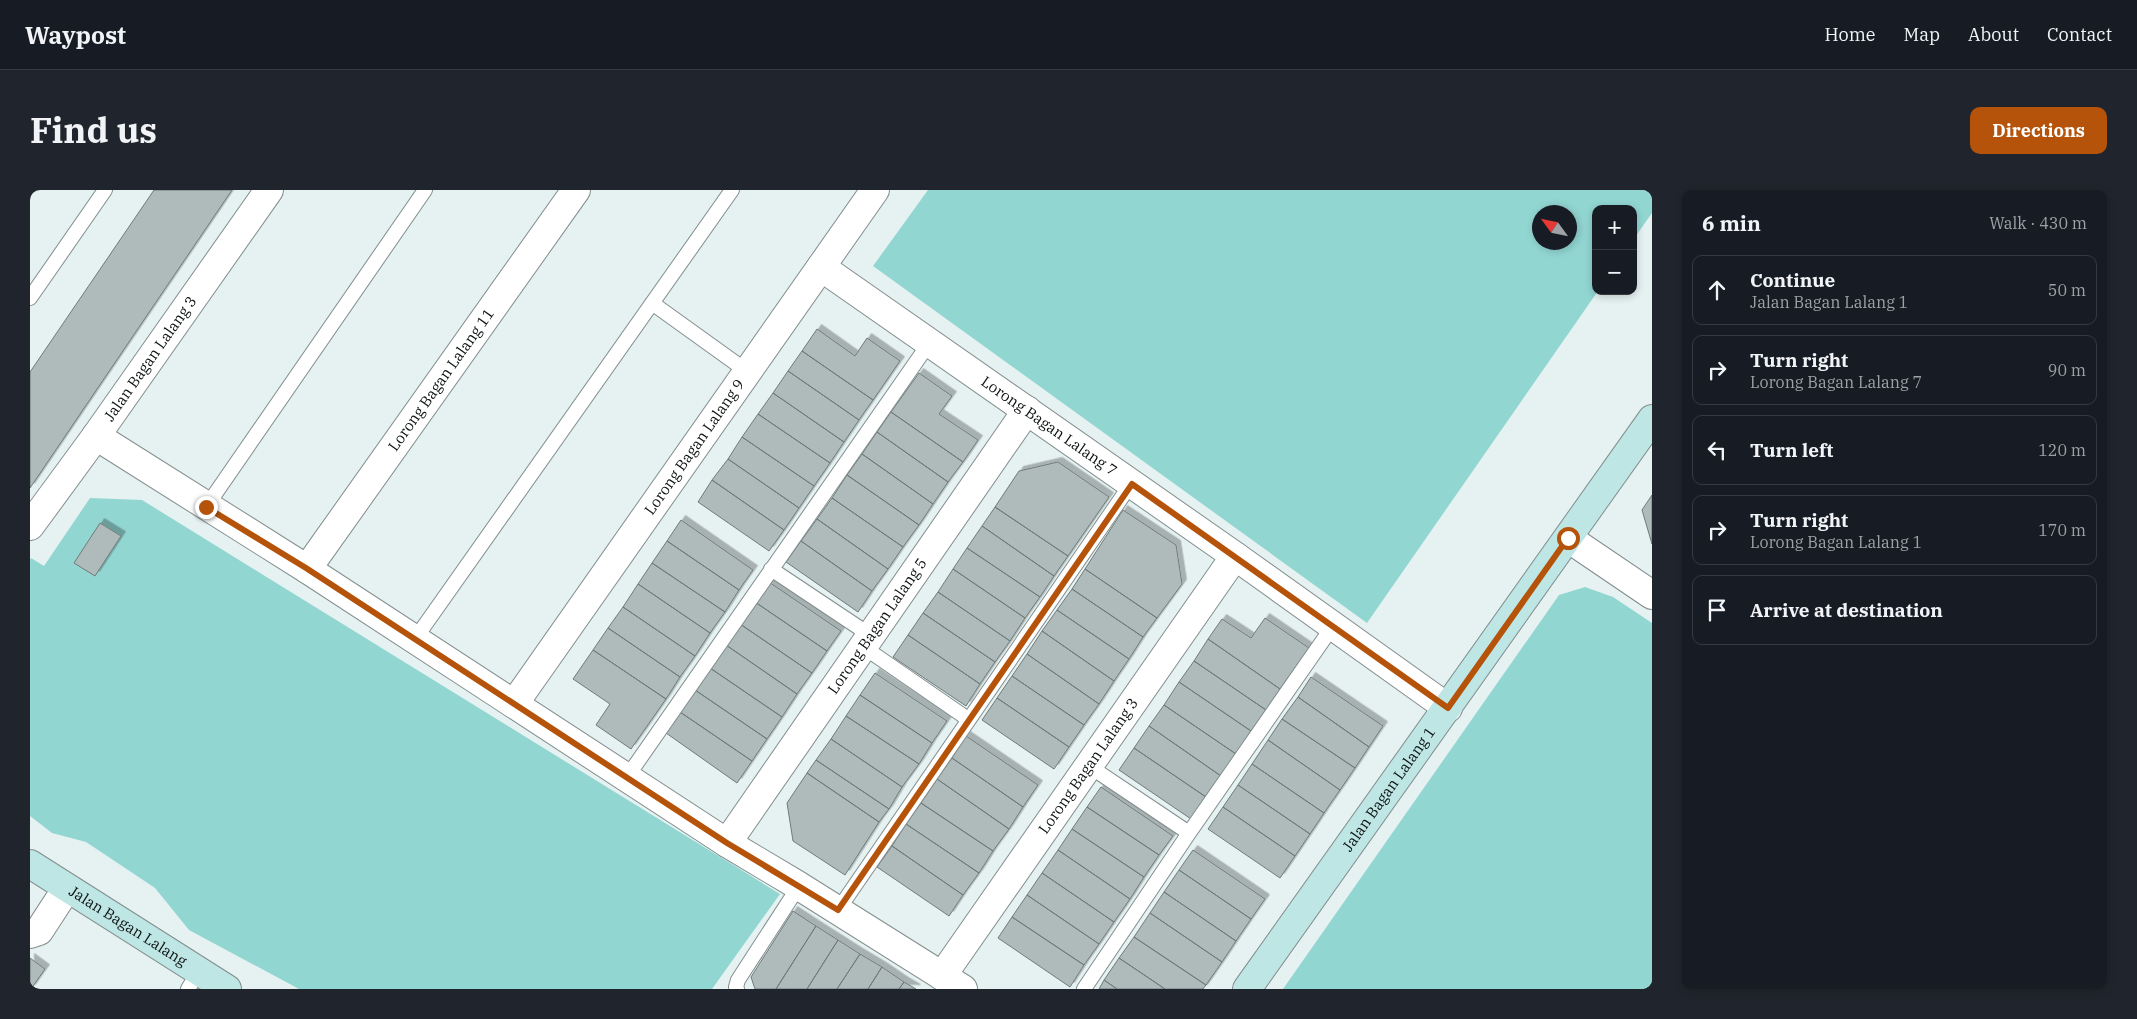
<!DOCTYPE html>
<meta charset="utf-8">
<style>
:root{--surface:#171b24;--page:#20242c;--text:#f1f3f6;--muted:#9ea1a6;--line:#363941;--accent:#b45309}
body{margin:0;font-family:"IBM Plex Serif",serif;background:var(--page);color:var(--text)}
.controls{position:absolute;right:15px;top:15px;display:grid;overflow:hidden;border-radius:10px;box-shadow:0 2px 8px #0003}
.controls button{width:45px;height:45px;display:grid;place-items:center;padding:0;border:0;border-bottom:1px solid var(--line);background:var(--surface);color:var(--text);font:25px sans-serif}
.compass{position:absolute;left:1502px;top:15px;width:45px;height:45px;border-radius:50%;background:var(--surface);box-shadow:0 2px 8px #0003;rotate:303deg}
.stop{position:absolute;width:15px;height:15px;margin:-11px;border:4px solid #b45309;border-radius:50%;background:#fff}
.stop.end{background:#b45309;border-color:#fff;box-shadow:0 1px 5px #0008}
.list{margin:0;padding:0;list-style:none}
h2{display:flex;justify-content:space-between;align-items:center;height:65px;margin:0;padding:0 20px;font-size:21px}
h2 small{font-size:16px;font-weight:400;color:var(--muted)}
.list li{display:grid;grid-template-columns:32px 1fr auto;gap:15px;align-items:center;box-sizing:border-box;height:70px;margin:0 10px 10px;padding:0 10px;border:1px solid var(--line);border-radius:10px}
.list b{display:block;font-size:19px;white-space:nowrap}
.list p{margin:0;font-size:16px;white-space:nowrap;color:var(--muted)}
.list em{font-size:16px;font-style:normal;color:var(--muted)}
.icon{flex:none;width:28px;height:28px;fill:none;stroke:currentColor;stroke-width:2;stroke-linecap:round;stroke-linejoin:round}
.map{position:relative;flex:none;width:1622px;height:799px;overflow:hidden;border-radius:10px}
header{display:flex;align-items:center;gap:30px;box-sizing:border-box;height:70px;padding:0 25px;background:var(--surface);border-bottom:1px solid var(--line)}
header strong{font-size:24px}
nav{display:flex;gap:28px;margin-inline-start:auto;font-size:18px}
.intro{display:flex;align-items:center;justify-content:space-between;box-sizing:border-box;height:120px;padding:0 30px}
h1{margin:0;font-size:35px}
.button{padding:12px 22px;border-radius:10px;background:var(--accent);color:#fff;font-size:18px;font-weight:700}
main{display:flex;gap:30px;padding:0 30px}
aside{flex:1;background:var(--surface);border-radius:10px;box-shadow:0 2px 8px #0003}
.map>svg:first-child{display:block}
.green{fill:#92d6d2;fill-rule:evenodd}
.building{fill:#aebbba;stroke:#6f7b7a;filter:url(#shadow)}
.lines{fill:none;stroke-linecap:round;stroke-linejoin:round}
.lane-casing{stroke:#828e8d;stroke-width:16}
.street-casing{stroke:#828e8d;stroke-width:30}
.secondary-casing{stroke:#828e8d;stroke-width:30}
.lane{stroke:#fff;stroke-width:14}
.street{stroke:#fff;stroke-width:28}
.secondary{stroke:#bee6e5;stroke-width:28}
.route{stroke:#b45309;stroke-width:6}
.labels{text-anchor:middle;stroke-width:4;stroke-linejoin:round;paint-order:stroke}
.street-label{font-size:15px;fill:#0d1111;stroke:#fff}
</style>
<header>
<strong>Waypost</strong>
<nav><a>Home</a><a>Map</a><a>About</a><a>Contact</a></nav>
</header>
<div class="intro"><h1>Find us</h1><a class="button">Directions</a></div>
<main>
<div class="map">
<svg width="1622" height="799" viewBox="0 0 1622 799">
<defs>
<filter id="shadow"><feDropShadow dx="4.5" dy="-4.5" stdDeviation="0" flood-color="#0004"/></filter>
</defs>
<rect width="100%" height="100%" fill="#e5f2f1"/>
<path class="green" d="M898 0H1622V23L1603 50V19H1566V101H1568L1337 433 843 76ZM1540 22V52H1510V22Z
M60 308 112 310 750 704 682 799H269L159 740 125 698 56 652 22 643 0 626V370L1 368 14 376Z
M1555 397 1583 407 1622 433V799H1253L1529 405Z"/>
<path class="building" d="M124 0H202L0 298V182Z
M787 139 825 166 837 148 870 171 843 210 772 161Z
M772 161 843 210 829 230 758 181Z
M758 181 829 230 814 252 743 203Z
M889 183 922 206 909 224 948 250 933 272 861 222Z
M743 203 814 252 800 273 728 224Z
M861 222 933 272 918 292 847 242Z
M728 224 800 273 784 296 712 247Z
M847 242 918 292 903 314 832 264Z
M712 247 784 296 769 318 698 269Z
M832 264 903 314 889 335 817 285Z
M698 269 769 318 754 340 682 290Z
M1028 272 1079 307 1038 366 965 317 989 281Z
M817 285 889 335 873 357 802 308Z
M682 290 754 340 739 361 668 312Z
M1622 305V354L1612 320Z
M802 308 873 357 858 379 787 329Z
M965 317 1038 366 1024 386 952 336Z
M1093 320 1146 355 1152 394 1127 428 1055 379Z
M787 329 858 379 842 401 771 351Z
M651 330 723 380 709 400 637 351Z
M70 333 91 346 65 386 44 373Z
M952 336 1024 386 1010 407 937 358Z
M637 351 709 400 695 422 622 373Z
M771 351 842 401 828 422 756 372Z
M937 358 1010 407 995 428 923 379Z
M622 373 695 422 680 443 608 394Z
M923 379 995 428 980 451 908 402Z
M1055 379 1127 428 1113 447 1042 399Z
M739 392 811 441 797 461 725 412Z
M608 394 680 443 665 466 593 417Z
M1042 399 1113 447 1099 469 1027 420Z
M908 402 980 451 965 472 893 423Z
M725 412 797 461 782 483 710 434Z
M593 417 665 466 650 487 578 438Z
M1027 420 1099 469 1084 491 1012 441Z
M893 423 965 472 950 494 878 445Z
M1235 428 1279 458 1250 499 1178 449 1192 429 1221 448Z
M710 434 782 483 767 504 696 455Z
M578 438 650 487 636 509 563 460Z
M1012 441 1084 491 1069 514 997 464Z
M878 445 950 494 936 516 863 467Z
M1178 449 1250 499 1236 520 1164 471Z
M696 455 767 504 752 527 680 478Z
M563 460 636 509 601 559 566 535 580 514 543 489Z
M997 464 1069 514 1054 535 982 486Z
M1164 471 1236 520 1221 541 1149 492Z
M680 478 752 527 737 549 665 500Z
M845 483 917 531 902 553 830 505Z
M982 486 1054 535 1039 557 967 508Z
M1281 487 1353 536 1339 557 1268 507Z
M1149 492 1221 541 1206 564 1134 515Z
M665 500 737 549 722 571 650 522Z
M830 505 902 553 889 574 816 526Z
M1268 507 1339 557 1325 578 1252 529Z
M967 508 1039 557 1024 579 952 530Z
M1134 515 1206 564 1191 586 1119 536Z
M650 522 722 571 707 593 636 543Z
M816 526 889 574 872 597 801 549Z
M1252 529 1325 578 1310 600 1238 550Z
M1119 536 1191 586 1176 607 1104 558Z
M936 546 1008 595 993 617 922 568Z
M801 549 872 597 859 619 786 570Z
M1238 550 1310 600 1294 623 1222 574Z
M1104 558 1176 607 1161 629 1089 580Z
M922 568 993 617 979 639 907 589Z
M786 570 859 619 849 632 777 583Z
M1222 574 1294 623 1280 644 1208 595Z
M777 583 849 632 815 685 763 651 757 613Z
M907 589 979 639 963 661 891 613Z
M1208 595 1280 644 1265 666 1193 617Z
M1071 597 1143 646 1129 665 1057 617Z
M891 613 963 661 949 683 876 634Z
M1057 617 1129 665 1114 687 1042 639Z
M1193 617 1265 666 1250 688 1178 639Z
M876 634 949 683 933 705 862 656Z
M1042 639 1114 687 1100 709 1028 660Z
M862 656 933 705 919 726 847 677Z
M1028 660 1100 709 1084 732 1012 683Z
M1163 660 1235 709 1221 729 1149 680Z
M1149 680 1221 729 1206 751 1134 702Z
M1012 683 1084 732 1069 754 997 705Z
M1134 702 1206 751 1192 772 1120 723Z
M997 705 1069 754 1054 775 982 727Z
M763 721 786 736 746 799H725L721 787Z
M1120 723 1192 772 1176 795 1104 747Z
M982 727 1054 775 1040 797 968 748Z
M786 736 808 750 777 799H746Z
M1104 747 1176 795 1173 799H1135L1089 768Z
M808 750 830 764 807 799H777Z
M830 764 852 777 838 799H807Z
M0 768 15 779 1 799H0Z
M1089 768 1135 799H1087L1074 790Z
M852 777 874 792 869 799H838Z
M1074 790 1087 799H1069Z
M874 792 886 799H869Z"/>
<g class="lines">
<defs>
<path id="lane" d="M0 108 75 0
M622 113 718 182
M176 317 395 0
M741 379 840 445
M385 449 702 0
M832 456 938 529
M1059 576 1159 643
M597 587 900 152
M808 720 1101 294
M158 799 169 781
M707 799 706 797 708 790 769 696
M1054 799 1159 643 1303 436"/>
<g id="street">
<path id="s1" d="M791 77 1205 366 1418 518"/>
<path d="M66 246 277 379 697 653 769 696 933 799"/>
<path id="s2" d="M0 336 66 246 239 0"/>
<path d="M1538 348 1622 405"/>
<path id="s3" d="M277 379 546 0"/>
<path id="s4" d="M484 514 845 0"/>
<path id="s5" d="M697 653 997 220"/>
<path d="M0 744 9 741 37 698"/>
<path id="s6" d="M912 786 1205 366"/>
</g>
<g id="secondary">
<path id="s7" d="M0 674 197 799"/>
<path id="s8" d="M1217 799 1622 229"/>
</g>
</defs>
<use href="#lane" class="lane-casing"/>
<use href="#street" class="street-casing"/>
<use href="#secondary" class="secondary-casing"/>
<use href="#lane" class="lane"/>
<use href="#street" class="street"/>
<use href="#secondary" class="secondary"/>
</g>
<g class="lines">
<path class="route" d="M176 317 276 378 697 653 808 720 1102 294 1418 518 1538 348"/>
</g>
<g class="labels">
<g class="street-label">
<text dy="5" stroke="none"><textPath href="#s2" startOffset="206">Jalan Bagan Lalang 3</textPath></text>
<text dy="5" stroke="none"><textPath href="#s3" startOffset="232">Lorong Bagan Lalang 11</textPath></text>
<text dy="5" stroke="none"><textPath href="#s1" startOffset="278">Lorong Bagan Lalang 7</textPath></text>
<text dy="5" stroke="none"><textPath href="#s4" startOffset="314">Lorong Bagan Lalang 9</textPath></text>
<text dy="5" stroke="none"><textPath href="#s5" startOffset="264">Lorong Bagan Lalang 5</textPath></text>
<text dy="5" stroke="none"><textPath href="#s6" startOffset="256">Lorong Bagan Lalang 3</textPath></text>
<text dy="5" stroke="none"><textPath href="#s8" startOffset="245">Jalan Bagan Lalang 1</textPath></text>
<text dy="5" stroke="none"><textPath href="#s7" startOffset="116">Jalan Bagan Lalang</textPath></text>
</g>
</g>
</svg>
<div class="controls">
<button>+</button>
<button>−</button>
</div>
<svg class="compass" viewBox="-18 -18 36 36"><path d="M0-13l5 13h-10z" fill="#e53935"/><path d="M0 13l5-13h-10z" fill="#9ea1a6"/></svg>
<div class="stop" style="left:1538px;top:348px"></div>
<div class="stop end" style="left:176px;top:317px"></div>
</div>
<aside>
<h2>6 min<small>Walk · 430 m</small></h2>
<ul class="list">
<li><svg class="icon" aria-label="ahead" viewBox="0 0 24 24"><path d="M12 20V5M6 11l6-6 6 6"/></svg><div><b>Continue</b><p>Jalan Bagan Lalang 1</p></div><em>50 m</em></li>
<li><svg class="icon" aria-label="right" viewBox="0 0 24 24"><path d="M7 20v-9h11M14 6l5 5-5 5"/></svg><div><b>Turn right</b><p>Lorong Bagan Lalang 7</p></div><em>90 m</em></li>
<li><svg class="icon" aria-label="left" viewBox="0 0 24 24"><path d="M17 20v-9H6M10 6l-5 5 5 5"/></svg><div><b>Turn left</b></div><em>120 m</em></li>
<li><svg class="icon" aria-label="right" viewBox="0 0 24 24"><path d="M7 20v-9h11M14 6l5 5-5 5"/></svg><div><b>Turn right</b><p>Lorong Bagan Lalang 1</p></div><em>170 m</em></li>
<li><svg class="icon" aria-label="arrive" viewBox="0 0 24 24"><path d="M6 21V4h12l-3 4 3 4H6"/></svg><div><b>Arrive at destination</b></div></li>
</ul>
</aside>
</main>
